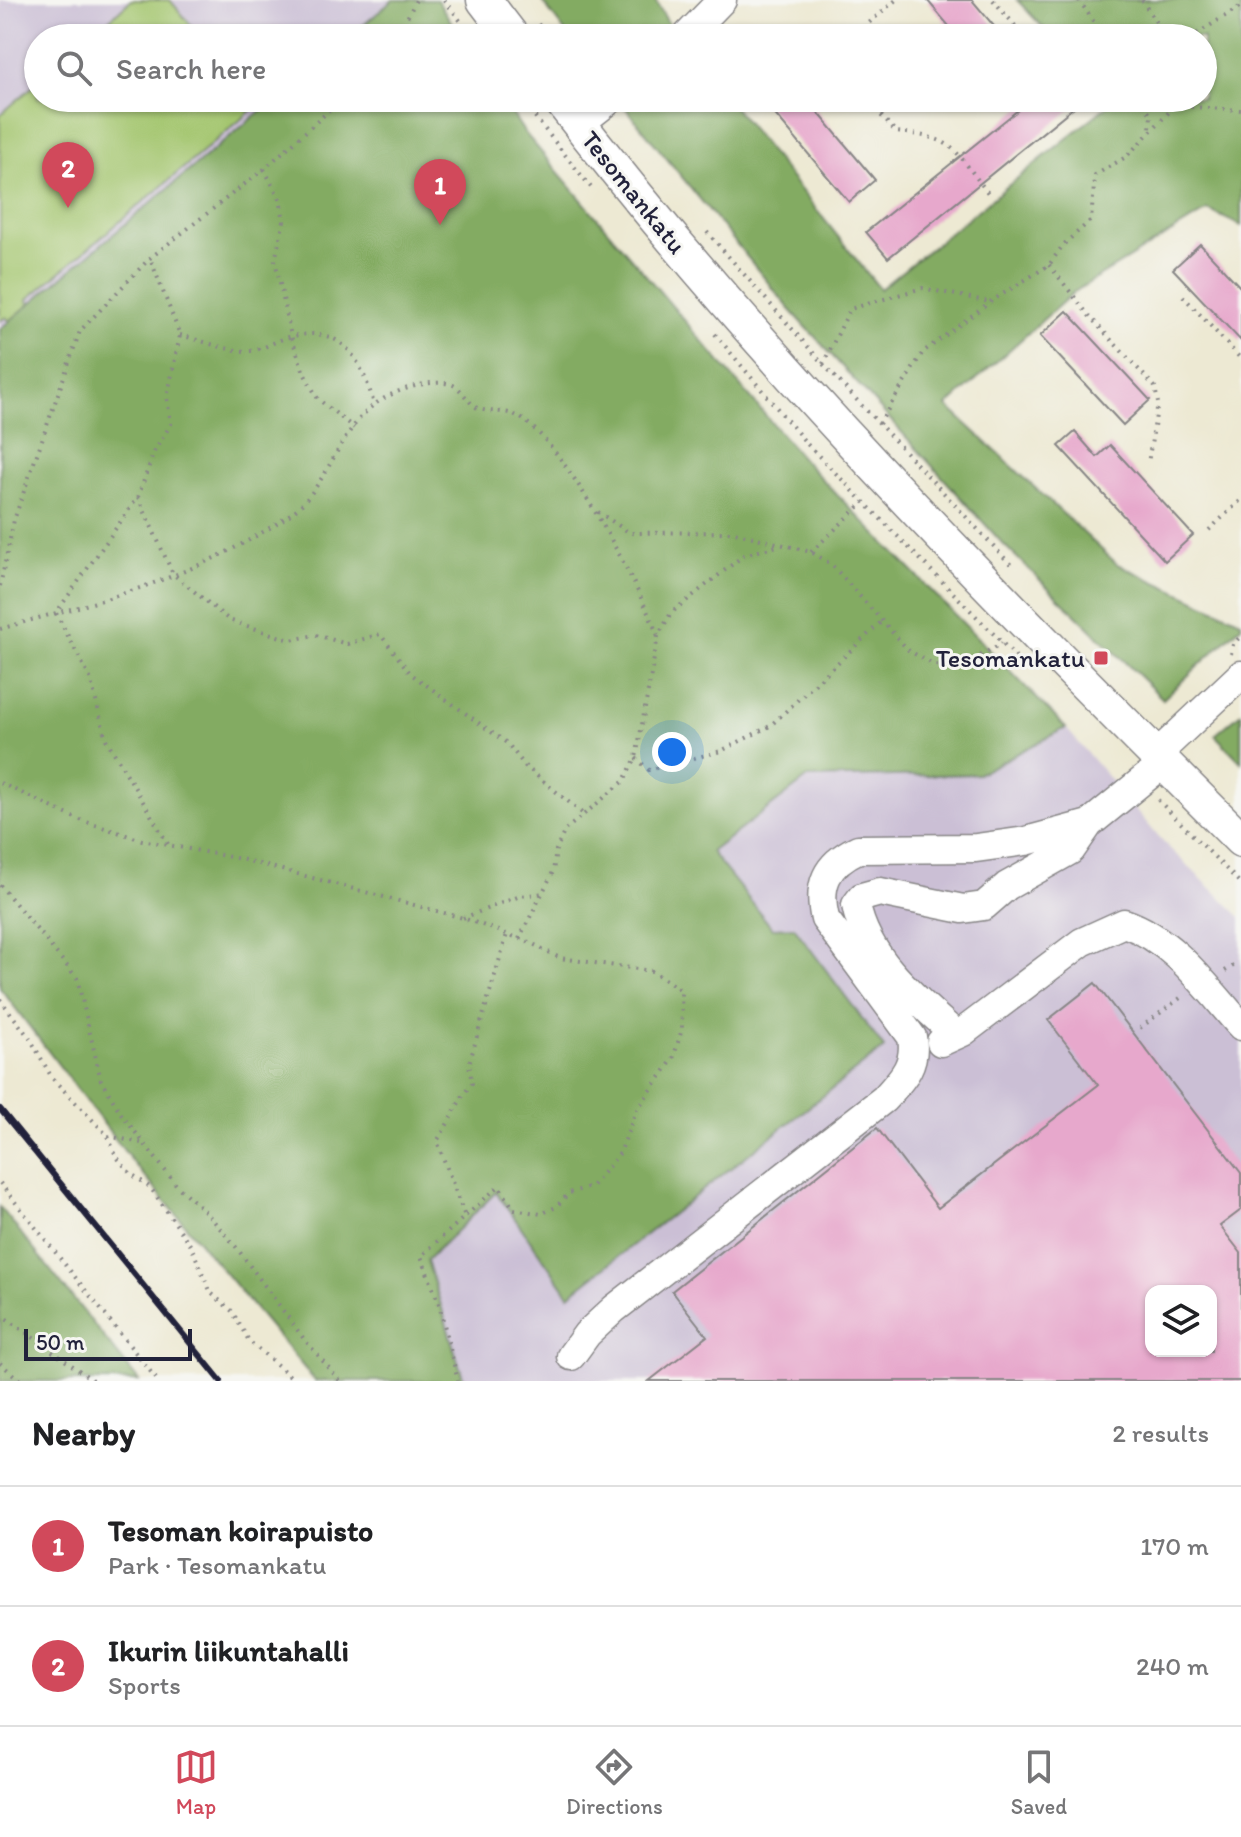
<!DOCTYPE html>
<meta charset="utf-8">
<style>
:root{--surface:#fff;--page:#f6f6f6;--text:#202124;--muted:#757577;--line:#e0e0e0;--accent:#d1495b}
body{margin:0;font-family:Itim,sans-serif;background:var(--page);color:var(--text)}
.controls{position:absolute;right:24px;bottom:24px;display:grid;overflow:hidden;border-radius:16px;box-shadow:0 2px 6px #0004}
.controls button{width:72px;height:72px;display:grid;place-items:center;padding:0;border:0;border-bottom:2px solid var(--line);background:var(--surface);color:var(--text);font:40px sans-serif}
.scale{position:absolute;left:24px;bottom:20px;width:168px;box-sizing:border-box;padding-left:8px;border:4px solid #22223b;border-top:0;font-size:22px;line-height:28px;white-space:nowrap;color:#22223b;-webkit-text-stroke:6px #f6f6f2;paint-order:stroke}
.you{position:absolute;left:672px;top:752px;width:28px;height:28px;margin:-20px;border:6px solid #fff;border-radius:50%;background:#1a73e8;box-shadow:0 0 0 12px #1a73e833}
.badge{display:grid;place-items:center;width:52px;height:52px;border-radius:50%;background:var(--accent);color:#fff;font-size:26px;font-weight:700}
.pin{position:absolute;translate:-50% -66px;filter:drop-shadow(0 2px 4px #0008)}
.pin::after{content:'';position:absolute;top:42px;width:28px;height:24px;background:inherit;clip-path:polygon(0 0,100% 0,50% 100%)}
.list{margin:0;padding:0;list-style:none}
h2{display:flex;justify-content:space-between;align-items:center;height:104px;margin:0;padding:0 32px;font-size:34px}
h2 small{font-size:26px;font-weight:400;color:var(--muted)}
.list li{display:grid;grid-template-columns:52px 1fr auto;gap:24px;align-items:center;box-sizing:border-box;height:120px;padding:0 32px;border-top:2px solid var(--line)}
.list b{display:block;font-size:30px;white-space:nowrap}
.list p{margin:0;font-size:26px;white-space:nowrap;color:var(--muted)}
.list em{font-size:26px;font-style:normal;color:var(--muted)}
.icon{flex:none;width:44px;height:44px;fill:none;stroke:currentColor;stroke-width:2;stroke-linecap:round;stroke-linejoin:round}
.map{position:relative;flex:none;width:1241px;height:1381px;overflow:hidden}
.search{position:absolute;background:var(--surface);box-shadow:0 2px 6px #0004;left:24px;right:24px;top:24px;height:88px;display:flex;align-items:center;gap:20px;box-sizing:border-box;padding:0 28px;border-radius:44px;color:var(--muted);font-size:30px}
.sheet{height:344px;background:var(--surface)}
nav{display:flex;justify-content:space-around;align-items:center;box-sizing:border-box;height:112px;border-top:2px solid var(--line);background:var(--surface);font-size:22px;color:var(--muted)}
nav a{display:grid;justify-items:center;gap:4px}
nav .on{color:var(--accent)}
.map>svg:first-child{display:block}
.industrial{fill:#cbbfd5;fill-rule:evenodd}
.green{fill:#a4c66f;stroke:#637455;stroke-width:2}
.forest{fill:#83ab62;stroke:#52664e;stroke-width:2}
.building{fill:#e7a8cc;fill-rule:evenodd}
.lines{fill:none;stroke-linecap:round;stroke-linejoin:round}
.minor-casing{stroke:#888687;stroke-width:31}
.major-casing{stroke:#888687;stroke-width:37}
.path{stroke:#888687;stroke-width:4;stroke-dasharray:2 6;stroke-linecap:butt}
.minor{stroke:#fff;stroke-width:28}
.major{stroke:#fff;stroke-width:34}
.rail{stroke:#22223b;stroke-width:6}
.poi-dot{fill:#d1495b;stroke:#f6f6f2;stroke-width:3}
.labels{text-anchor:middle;stroke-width:6;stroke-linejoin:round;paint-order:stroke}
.street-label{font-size:26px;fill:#22223b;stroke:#f6f6f2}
.poi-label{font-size:26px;fill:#22223b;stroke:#f6f6f2;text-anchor:end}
</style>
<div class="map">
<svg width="1241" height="1381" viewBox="0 0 1241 1381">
<rect width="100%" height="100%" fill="#f6f6f2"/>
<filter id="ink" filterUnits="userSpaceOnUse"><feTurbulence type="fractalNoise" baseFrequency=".0125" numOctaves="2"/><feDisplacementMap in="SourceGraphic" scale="16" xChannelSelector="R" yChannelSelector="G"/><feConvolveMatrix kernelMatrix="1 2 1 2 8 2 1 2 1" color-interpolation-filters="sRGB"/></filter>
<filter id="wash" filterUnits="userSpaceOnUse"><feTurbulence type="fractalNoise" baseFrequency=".006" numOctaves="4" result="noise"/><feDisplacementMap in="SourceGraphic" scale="32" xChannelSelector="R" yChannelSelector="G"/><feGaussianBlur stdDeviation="1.8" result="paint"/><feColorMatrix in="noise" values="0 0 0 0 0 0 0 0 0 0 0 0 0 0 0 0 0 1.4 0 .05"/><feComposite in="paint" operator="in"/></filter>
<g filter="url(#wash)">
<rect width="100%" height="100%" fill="#ede9d3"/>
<path class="industrial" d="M0 0H393L348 38H38V98H276L0 329Z
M1066 728 1163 842 1241 917V1381H464L427 1260 496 1192 570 1295 884 1048 794 927 772 928 710 852 808 778 978 774ZM1151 1291H1211V1351H1151Z"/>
<path class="green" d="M131 0H170L202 38H89Z
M38 82V98H252L258 105 27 300 42 319 22 336 6 317 0 321V115Z"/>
<path class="forest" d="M393 0H437L462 38H348Z
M541 0H655L671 28 657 38H570Z
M1017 0H1241V226L1208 210 1074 292 947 406 1117 564 1241 621V626L1163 699 1003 544 788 307 623 105 632 98H727L880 289 1112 102 1110 98H1203V38H1053Z
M276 98H502L524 132 806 463 1066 728 978 774 808 778 711 852 772 928 794 927 884 1048 569 1295 496 1192 427 1260 464 1381H315L135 1165 0 988V329Z
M1241 713V762L1215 735Z
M0 1207 139 1381H0Z"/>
<g id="blocks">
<path class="building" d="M927 0H972L1004 38H959Z
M761 98H806L875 180 849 202Z
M1033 98H1085L888 258 866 232Z
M1200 244 1241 288V341L1173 269Z
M1067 311 1150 400 1123 425 1040 336Z
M1075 432 1097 457 1110 445 1193 535 1165 561 1059 446Z
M1095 983 1241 1173V1210L1220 1226 1241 1253V1381H649L707 1336 672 1291 877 1128 938 1208 1098 1085 1048 1020ZM1151 1291H1211V1351H1151Z"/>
</g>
</g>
<g filter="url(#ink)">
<use href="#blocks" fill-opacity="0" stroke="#888687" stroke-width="2"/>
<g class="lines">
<defs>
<path id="minor" d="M685 38 722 0
M579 124 612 98
M1156 755 1241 675
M956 1035C917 1000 866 959 856 905L862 897 880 892 963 909 984 906 1007 886 1071 850 1089 824 1164 763
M941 1042 963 1032 1082 942 1124 923C1173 939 1207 988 1241 1026
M571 1356 587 1334 614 1309 884 1099C902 1079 917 1065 912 1037L825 919C817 885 826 864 858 849L976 848 1026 841 1089 824"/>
<path id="major" d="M484 0 513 38
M559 98C766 367 1002 601 1241 840"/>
</defs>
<use href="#minor" class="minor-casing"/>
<use href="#major" class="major-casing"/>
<path class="path" d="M444 0 474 38
M993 0 1025 37
M1079 0 1094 22 1099 38
M1142 0 1166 38
M538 24 549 38
M397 38 416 0
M851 38 896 0
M1190 38 1241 6
M520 98 593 190
M865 98 896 132C956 138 952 147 988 193
M1138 98 1151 114 1150 130
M1175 106 1241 110
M264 169 280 199 284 221 275 260 291 336 304 373 318 399 354 428
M707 232 823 364 1014 568
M1049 265 1091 318 1155 387 1158 403 1148 463
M1183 296 1241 359
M715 334 807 444 1031 672
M180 335C201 340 226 351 248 351 261 351 276 340 289 337 344 323 361 360 374 404
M823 364 850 309 922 288 990 302
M879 424 923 352 990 302 1049 265 1063 245 1091 220 1095 175 1126 157 1175 106V98
M138 497 173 574 229 620 290 640 316 635 347 644 380 634 411 674 508 744 525 766 582 813
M598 512 630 533 734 532 811 552 831 564 909 651 935 665 960 667 1002 643
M1209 530 1241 500
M811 552 864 502
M0 586 14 520 80 331 150 258 264 169 343 98
M0 629 56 613 138 497 154 452 171 424 167 398 180 335 150 258
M1231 654 1233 644 1241 636
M636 758 649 770 721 751 770 726 880 623
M0 783 77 819 142 840 241 859 463 918 529 942 560 958 652 971 681 990 682 1029 673 1059 636 1111 620 1153 592 1186 569 1193 556 1207 541 1214 514 1209 499 1186 421 1256 439 1304 458 1381
M1158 800 1241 884
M168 844 106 739 90 678 56 613C136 592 221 563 289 515 327 489 337 433 374 405 391 391 433 377 453 385 464 390 469 406 480 409 491 413 505 410 515 415 563 437 638 586 658 636
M0 885 77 978 101 1080 122 1115 178 1187 206 1212 236 1247 304 1339 340 1381
M463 918 520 896 544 893
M519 939 553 872 556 850 565 830 623 782 636 758 658 636 671 613 744 555 781 545
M1225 971 1235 965
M0 999 31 1040 52 1078 108 1136 116 1156 130 1173 150 1187 191 1246 211 1293 232 1311 249 1341 296 1381
M1140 1028 1183 996
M108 1136 141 1143
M0 1183 158 1381
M464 1214 437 1141C451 1121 457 1102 472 1083L469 1064 507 934
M0 1314 94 1381
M0 1363 21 1381"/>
<use href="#minor" class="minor"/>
<use href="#major" class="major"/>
<path class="rail" d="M0 1109 221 1381"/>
</g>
</g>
<rect class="poi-dot" x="1093" y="650" width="16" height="16" rx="4"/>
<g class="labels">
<g class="street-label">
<text transform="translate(634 192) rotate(51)" y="9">Tesomankatu</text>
</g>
<g class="poi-label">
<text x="1085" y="667">Tesomankatu</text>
</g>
</g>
</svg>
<div class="controls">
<button><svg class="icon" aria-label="layers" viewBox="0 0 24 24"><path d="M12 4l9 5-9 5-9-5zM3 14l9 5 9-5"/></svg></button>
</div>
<div class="scale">50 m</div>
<div class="you"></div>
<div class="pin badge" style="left:440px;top:225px">1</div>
<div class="pin badge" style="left:68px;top:208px">2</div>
<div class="search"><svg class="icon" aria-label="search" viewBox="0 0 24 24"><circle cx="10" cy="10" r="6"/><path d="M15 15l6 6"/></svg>Search here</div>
</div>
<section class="sheet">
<h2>Nearby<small>2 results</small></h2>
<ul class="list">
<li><span class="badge">1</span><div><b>Tesoman koirapuisto</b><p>Park · Tesomankatu</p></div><em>170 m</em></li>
<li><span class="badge">2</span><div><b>Ikurin liikuntahalli</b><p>Sports</p></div><em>240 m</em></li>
</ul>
</section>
<nav>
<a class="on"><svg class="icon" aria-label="map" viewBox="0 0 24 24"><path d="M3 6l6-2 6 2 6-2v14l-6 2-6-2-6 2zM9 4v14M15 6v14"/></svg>Map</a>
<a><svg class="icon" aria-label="directions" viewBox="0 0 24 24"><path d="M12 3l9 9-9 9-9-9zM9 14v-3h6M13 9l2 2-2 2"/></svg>Directions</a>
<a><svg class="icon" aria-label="saved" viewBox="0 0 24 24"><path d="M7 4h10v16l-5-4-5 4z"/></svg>Saved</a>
</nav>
